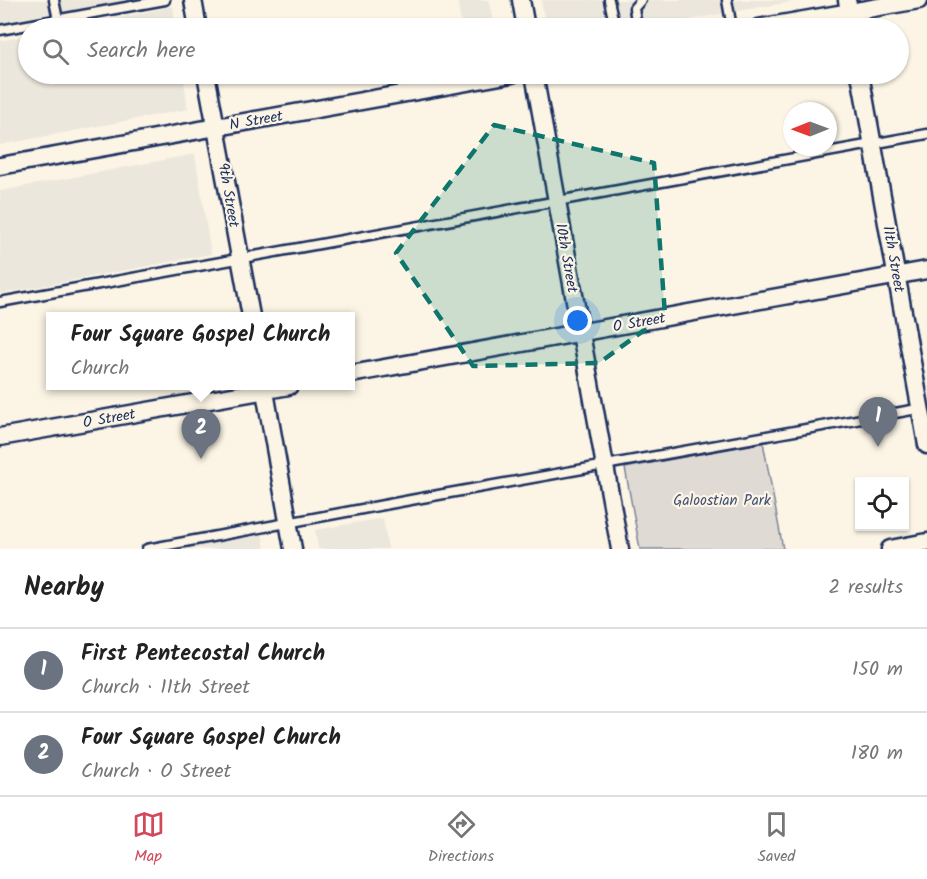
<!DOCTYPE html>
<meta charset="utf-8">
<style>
:root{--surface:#fff;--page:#f2f2f2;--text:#222;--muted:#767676;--line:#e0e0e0;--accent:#d1495b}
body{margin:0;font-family:Kalam,sans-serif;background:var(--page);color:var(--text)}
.controls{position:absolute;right:18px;bottom:18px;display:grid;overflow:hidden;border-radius:0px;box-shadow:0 2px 4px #0004}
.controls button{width:54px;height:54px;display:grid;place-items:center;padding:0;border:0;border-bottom:2px solid var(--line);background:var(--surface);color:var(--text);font:30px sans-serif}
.compass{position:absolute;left:783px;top:102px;width:54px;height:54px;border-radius:50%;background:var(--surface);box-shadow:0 2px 4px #0004;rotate:269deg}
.you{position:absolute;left:578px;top:321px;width:21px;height:21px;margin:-15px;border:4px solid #fff;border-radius:50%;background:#1a73e8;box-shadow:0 0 0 9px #1a73e833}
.badge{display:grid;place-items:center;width:39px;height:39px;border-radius:50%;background:var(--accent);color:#fff;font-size:20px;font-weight:700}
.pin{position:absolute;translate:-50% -50px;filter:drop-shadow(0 2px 3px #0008)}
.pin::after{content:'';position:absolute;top:32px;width:21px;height:18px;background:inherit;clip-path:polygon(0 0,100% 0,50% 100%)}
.popup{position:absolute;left:46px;top:312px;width:309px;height:78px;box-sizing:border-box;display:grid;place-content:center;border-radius:0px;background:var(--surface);filter:drop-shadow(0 2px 4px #0005);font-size:20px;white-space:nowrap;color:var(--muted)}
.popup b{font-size:22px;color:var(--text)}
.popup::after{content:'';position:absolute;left:50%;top:100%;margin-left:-12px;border:12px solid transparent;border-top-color:var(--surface)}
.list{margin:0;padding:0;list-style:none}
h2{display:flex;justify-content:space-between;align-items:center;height:78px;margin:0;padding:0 24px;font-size:26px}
h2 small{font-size:20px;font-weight:400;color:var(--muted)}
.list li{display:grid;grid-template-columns:39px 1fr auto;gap:18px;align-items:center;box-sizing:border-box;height:84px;padding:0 24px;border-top:2px solid var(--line)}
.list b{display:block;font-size:22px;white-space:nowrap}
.list p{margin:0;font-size:20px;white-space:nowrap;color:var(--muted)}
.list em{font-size:20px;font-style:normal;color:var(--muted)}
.icon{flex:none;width:33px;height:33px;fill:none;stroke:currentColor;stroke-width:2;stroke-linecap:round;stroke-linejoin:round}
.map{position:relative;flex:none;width:927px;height:549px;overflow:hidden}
.search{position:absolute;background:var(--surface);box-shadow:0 2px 4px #0004;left:18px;right:18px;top:18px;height:66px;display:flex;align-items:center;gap:15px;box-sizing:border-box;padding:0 21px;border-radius:33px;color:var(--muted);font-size:22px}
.sheet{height:246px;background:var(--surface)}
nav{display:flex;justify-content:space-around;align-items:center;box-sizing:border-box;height:84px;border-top:2px solid var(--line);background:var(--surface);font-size:16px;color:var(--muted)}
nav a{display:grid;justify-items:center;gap:3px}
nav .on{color:var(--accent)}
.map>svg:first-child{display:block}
.built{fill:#ece7dc}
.green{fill:#dfdbd4;stroke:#7d8599;stroke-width:1.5}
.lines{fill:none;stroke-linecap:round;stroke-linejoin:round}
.lane-casing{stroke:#1b2f5e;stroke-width:13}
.street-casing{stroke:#1b2f5e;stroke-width:21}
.lane{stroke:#fcf5e5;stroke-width:8}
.street{stroke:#fcf5e5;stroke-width:16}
.marked{fill:#0f766e;fill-opacity:0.2;stroke:#0f766e;stroke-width:4.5;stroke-dasharray:12 8;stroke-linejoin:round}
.labels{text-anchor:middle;stroke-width:4.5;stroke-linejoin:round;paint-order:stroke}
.street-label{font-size:15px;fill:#1b2f5e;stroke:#fcf5e5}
.park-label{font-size:15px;fill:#425176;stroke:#fcf5e5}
</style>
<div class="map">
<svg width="927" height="549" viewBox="0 0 927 549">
<rect width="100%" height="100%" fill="#fcf5e5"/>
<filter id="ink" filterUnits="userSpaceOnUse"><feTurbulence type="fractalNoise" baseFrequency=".0167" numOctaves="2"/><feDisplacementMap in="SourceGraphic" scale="12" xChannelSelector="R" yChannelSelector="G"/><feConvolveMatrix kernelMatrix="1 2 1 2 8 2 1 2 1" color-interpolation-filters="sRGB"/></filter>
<g filter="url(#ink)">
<path class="built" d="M0 0H138L0 27Z
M457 0H489L494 28H462Z
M541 0H801L644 28H546Z
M173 6 176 28H62L123 17Z
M28 35V74H183L188 109 0 145V41Z
M195 154 211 254 0 294V191Z
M383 518 388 549H318L315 530Z
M262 531 265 549H167Z"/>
<path class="green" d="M763 442 783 549H640L625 468Z"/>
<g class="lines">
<defs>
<path id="lane" d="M54 0 58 20
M609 0 615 28
M727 0 732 28
M637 28 634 8 641 0
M0 30 165 0
M0 302 927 134
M147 549 416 499 923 408"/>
<path id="street" d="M193 0 198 28
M521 0 526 28
M847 0 852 28
M758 28 919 0
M206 74 251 316
M534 74 620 549
M860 74 927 445
M0 166 512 74
M351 374 927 270
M264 386 293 549
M0 437 289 386
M890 549 927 542"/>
</defs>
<use href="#lane" class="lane-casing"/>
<use href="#street" class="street-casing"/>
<use href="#lane" class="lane"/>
<use href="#street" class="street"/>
</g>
</g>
<path class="marked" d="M494 125 654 163 665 315 599 363 473 366 396 253Z"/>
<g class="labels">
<g class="street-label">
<text transform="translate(256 120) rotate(-10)" y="5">N Street</text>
<text transform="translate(229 195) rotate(80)" y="5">9th Street</text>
<text transform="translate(567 258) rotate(80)" y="5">10th Street</text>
<text transform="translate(894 259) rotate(80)" y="5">11th Street</text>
<text transform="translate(639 322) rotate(-10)" y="5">O Street</text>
<text transform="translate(109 418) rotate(-10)" y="5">O Street</text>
</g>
<g class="park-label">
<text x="722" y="505">Galoostian Park</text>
</g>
</g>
</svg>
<div class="controls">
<button><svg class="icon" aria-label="locate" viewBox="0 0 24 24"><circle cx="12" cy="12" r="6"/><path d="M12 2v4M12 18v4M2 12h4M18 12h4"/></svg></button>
</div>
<svg class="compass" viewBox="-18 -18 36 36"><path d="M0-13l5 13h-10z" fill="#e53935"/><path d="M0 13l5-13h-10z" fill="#767676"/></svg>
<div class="you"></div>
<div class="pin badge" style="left:878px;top:447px;background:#6b7280">1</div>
<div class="pin badge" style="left:201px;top:459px;background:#6b7280">2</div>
<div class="popup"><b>Four Square Gospel Church</b>Church</div>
<div class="search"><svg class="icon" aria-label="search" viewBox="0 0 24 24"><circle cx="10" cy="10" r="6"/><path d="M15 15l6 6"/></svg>Search here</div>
</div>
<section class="sheet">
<h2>Nearby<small>2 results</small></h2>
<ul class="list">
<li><span class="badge" style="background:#6b7280">1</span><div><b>First Pentecostal Church</b><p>Church · 11th Street</p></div><em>150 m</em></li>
<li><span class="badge" style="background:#6b7280">2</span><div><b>Four Square Gospel Church</b><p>Church · O Street</p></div><em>180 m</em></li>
</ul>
</section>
<nav>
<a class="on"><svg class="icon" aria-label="map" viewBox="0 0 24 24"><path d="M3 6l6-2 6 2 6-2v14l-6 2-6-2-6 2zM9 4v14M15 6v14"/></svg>Map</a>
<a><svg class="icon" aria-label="directions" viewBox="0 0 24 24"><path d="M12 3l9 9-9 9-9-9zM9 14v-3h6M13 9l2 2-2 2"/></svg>Directions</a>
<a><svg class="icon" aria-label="saved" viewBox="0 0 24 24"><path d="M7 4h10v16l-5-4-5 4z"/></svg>Saved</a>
</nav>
